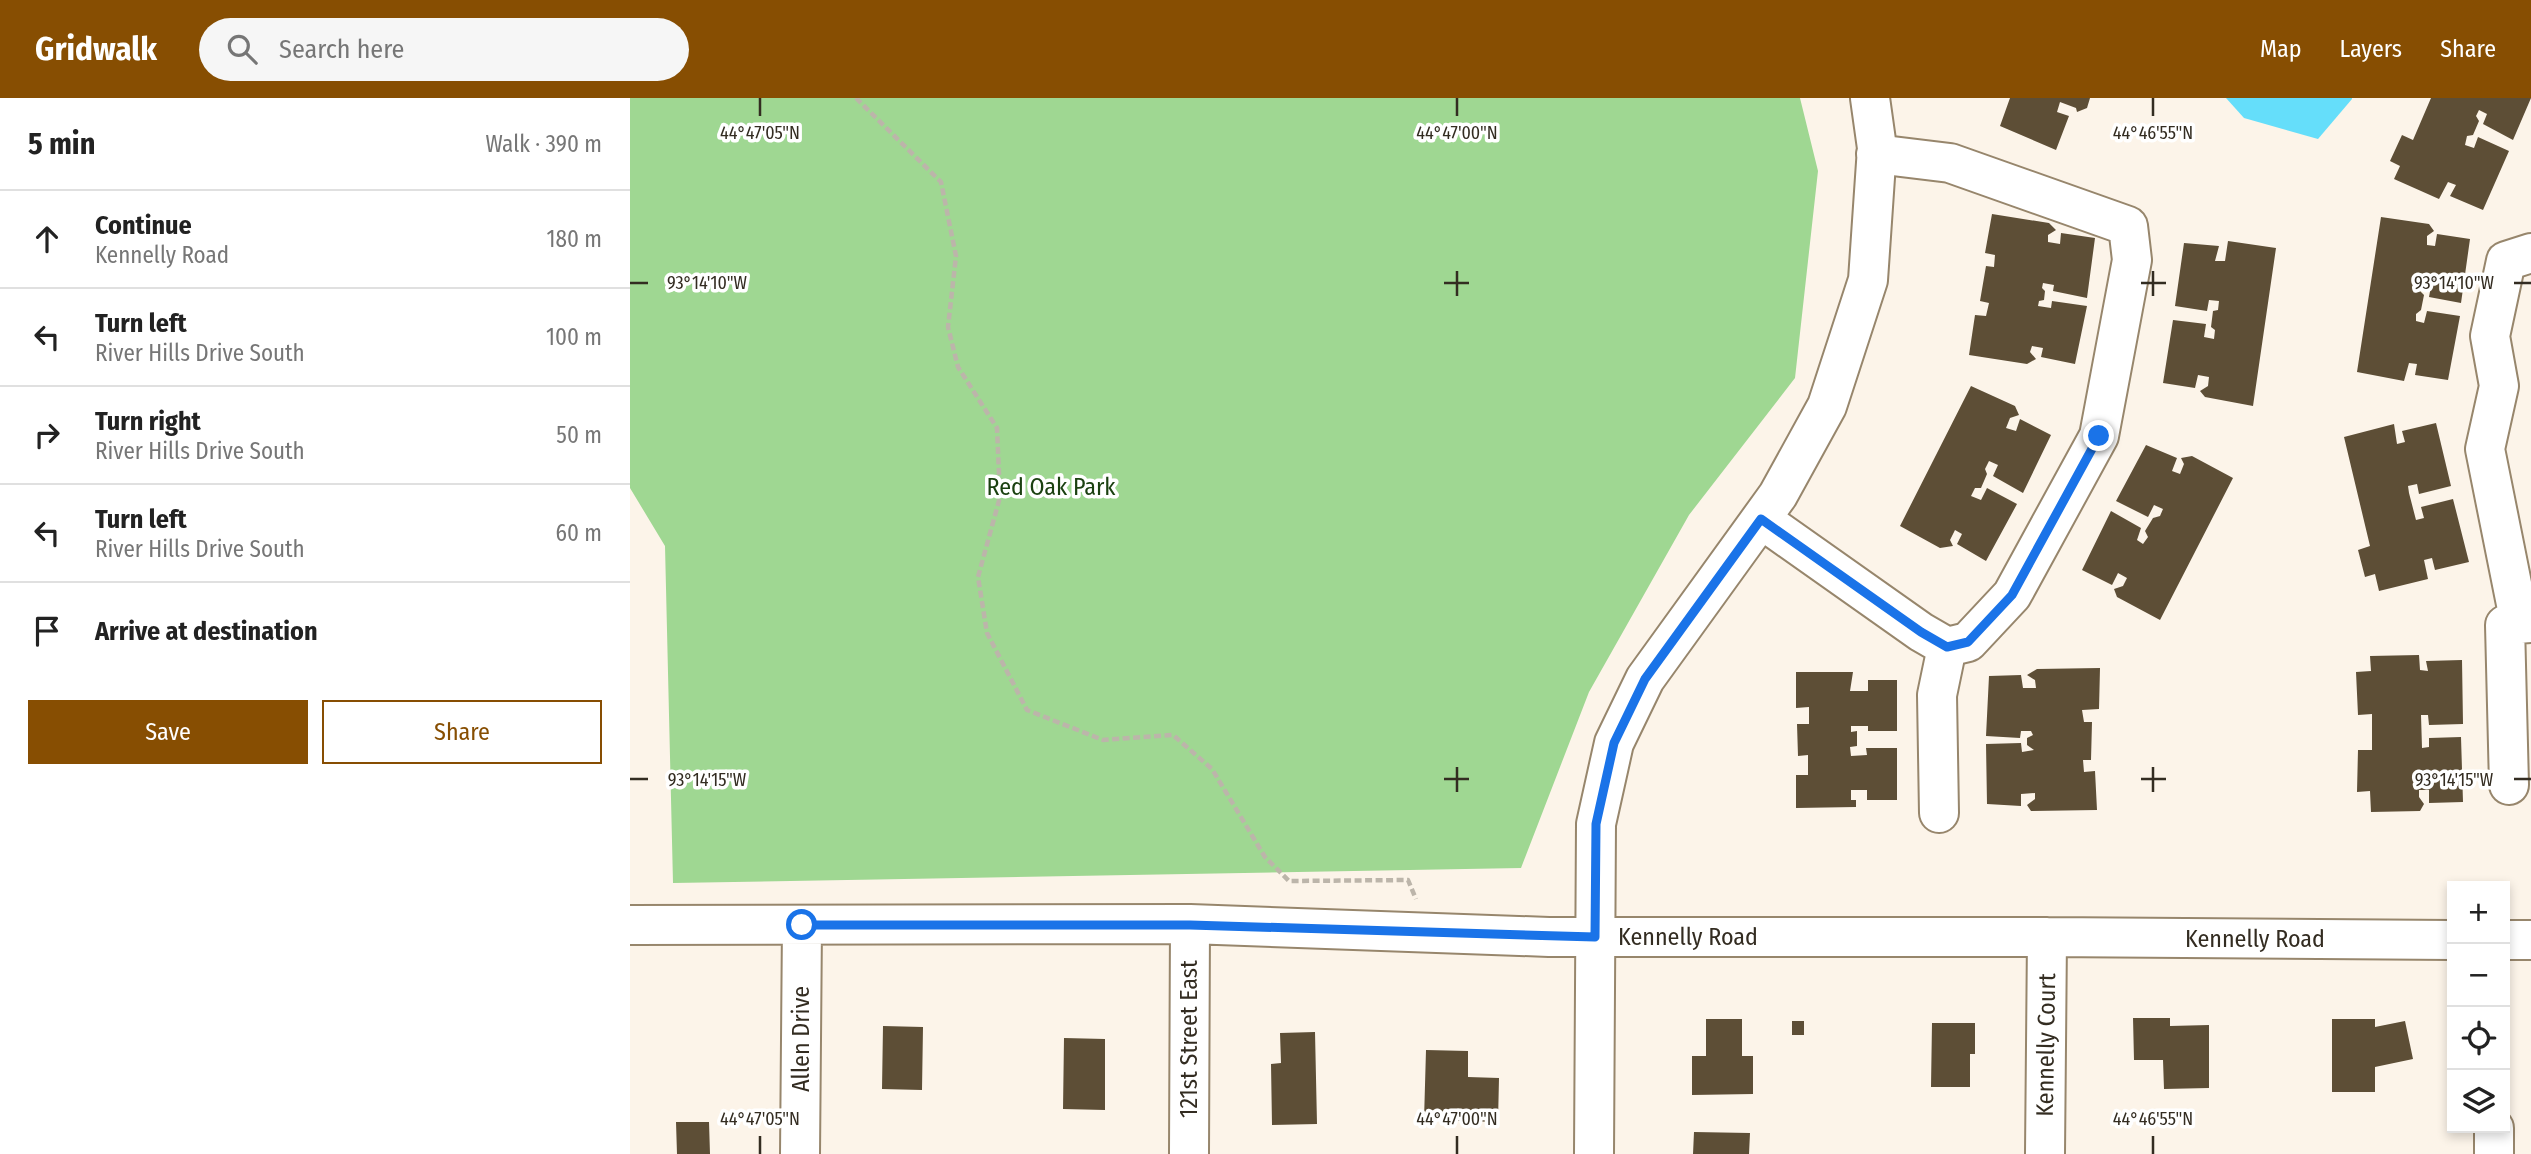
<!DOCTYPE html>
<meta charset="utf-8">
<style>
:root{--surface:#fff;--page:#f6f6f6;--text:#222;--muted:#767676;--line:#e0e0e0;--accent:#874e02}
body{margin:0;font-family:"Fira Sans Condensed",sans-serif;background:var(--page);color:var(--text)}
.controls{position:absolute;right:21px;bottom:21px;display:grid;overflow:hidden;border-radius:0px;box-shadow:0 4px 10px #0003}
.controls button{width:63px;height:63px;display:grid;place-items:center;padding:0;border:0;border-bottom:2px solid var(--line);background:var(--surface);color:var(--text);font:35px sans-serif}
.stop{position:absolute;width:21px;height:21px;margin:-16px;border:5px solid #1a73e8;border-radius:50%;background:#fff}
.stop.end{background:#1a73e8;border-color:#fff;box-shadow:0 2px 7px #0008}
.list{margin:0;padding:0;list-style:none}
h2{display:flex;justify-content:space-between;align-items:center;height:91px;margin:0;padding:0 28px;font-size:30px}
h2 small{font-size:23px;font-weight:400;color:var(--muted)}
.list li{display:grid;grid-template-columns:46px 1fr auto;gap:21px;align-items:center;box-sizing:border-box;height:98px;padding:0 28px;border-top:2px solid var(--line)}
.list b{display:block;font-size:26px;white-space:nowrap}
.list p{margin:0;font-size:23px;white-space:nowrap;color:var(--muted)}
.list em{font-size:23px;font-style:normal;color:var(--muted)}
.actions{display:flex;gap:14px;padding:21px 28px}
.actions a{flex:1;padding:16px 0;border:2px solid var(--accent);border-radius:0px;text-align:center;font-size:24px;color:var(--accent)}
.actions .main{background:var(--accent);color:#fff}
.icon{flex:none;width:38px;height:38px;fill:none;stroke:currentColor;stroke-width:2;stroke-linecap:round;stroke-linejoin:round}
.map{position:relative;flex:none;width:1901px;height:1056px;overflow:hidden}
header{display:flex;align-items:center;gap:42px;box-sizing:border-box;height:98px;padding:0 35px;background:var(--accent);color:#fff}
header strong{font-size:33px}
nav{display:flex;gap:38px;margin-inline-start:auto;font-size:24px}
.search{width:490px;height:63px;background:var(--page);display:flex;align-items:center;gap:18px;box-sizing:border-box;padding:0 24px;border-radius:38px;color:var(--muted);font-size:26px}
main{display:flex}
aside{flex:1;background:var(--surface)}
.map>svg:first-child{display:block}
.green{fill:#9fd792}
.water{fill:#65defa}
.building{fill:#5d4e36}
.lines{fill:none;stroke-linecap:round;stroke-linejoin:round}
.minor-casing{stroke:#97866c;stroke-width:42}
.path{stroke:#bcb5aa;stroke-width:4.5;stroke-dasharray:7 3.5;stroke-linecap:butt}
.minor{stroke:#fff;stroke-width:38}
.route{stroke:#1a73e8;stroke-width:9}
.ticks{fill:none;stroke:#332c21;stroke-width:2.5}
.labels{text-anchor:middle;stroke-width:7;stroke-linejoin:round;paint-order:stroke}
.park-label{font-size:24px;fill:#1b4111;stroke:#fff}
.street-label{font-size:24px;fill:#332c21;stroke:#fff}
.ticks-label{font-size:18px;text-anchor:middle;fill:#332c21;stroke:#fff;stroke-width:7;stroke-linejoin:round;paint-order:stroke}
</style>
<header>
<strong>Gridwalk</strong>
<div class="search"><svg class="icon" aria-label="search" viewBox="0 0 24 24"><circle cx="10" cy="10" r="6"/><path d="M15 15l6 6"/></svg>Search here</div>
<nav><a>Map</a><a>Layers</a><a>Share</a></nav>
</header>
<main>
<aside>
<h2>5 min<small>Walk · 390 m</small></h2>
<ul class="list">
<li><svg class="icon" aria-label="ahead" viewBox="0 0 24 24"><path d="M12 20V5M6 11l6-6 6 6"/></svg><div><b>Continue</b><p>Kennelly Road</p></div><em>180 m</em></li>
<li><svg class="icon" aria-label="left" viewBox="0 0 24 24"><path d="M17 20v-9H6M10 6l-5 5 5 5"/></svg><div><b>Turn left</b><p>River Hills Drive South</p></div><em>100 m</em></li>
<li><svg class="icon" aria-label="right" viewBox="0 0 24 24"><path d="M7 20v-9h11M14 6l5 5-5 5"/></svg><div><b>Turn right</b><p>River Hills Drive South</p></div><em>50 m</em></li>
<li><svg class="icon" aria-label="left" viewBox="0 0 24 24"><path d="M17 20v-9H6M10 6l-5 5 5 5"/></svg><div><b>Turn left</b><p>River Hills Drive South</p></div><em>60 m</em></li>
<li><svg class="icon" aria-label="arrive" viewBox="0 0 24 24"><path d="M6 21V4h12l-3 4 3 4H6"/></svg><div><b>Arrive at destination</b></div></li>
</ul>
<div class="actions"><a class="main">Save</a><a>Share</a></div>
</aside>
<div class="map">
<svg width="1901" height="1056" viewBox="0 0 1901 1056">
<rect width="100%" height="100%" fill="#fcf4e9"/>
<path class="green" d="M0 0H1170L1188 73 1165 280 1059 417 959 594 891 770 43 785 35 448 0 390Z"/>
<path class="water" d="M1596 0H1722V1L1688 41 1614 20Z"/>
<path class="building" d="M1380 0H1460L1457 10 1447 14 1446 10 1430 4 1427 14 1439 18 1426 52 1370 28Z
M1801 0H1901L1883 42 1853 26 1857 16 1849 12 1846 18 1849 23 1843 37 1837 38 1835 47 1844 50 1848 39 1879 53 1853 112 1820 98 1826 87 1818 84 1809 101 1764 81 1770 68 1760 63 1772 37 1783 42Z
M1362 116 1419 125 1426 132 1418 137V144L1430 146 1431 135 1465 140 1457 200 1423 193 1424 187 1413 185 1412 190 1415 193 1414 202 1409 203 1408 208 1421 210 1422 203 1457 208 1445 266 1411 259 1413 250 1402 248 1400 254 1406 261 1397 266 1339 257 1345 217 1356 218 1359 205 1350 203 1356 168 1364 169 1365 157 1355 155Z
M1751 119 1799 126 1804 133 1797 138V147L1805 148 1807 136 1840 141 1831 205 1799 199 1801 188 1791 186 1790 193 1794 197 1791 212 1786 216V223L1794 225 1797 213 1830 218 1818 282 1785 277 1787 266 1779 265 1774 283 1727 274Z
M1598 143 1646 150 1623 308 1575 299 1570 293 1578 288 1579 279 1568 277 1565 290 1533 285 1543 222 1576 226 1574 239 1584 241 1585 232 1581 229 1583 213 1588 212 1589 203 1579 202 1577 213 1545 208 1554 145 1589 148 1585 163H1595Z
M1341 288 1385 308 1389 317 1380 320 1376 330 1386 333 1390 321 1421 337 1393 395 1363 378 1368 367 1359 363 1355 371 1357 376 1351 390H1345L1341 398 1351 402 1357 390 1387 406 1356 463 1327 446 1332 436 1325 432 1320 442 1323 448 1310 450 1270 428Z
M1806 325 1821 388 1789 396 1787 386 1778 388 1779 395 1786 422 1794 420 1791 409 1823 401 1839 464 1805 472 1802 460 1794 462 1798 481 1749 493 1745 476 1735 479 1728 452 1740 448 1714 339 1764 326 1767 346 1775 344 1772 333Z
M1516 347 1547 360 1542 373 1550 376 1554 366 1551 360 1562 358 1603 380 1530 522 1487 499 1484 491 1493 488 1497 480 1488 475 1482 487 1452 472 1481 413 1511 430 1507 442 1513 446 1518 439 1515 433 1523 420 1530 418 1533 411 1524 407 1518 419 1486 403Z
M1789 557 1790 572 1798 573 1796 563 1832 562 1833 626 1799 627 1798 617H1791L1792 650 1799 649V640L1831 639 1833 704 1799 705V692H1789V699L1794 706 1790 713 1741 714 1740 693 1727 694 1728 652H1742V616L1728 617 1726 574 1741 573 1740 558Z
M1470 570 1469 611 1452 612 1454 624H1462L1461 662H1453L1454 674 1465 673 1467 712 1401 713 1397 707 1405 701V695L1391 696V708L1357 706 1356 646 1391 645 1392 654 1404 652 1397 647V640L1403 637 1401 633H1391L1390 640 1356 638 1359 578 1391 577 1393 590H1406L1405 582 1397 577 1407 571Z
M1166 574H1223L1220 593H1238V582H1267V633H1238V628H1221V634L1227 633V648L1220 649 1221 658 1237 657 1236 650H1267V702H1237V692H1221V702H1226V709L1166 710V677H1178V657L1168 658 1167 626H1179V609L1166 610Z
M1503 920H1540V928L1579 927V990L1534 991 1533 962H1504Z
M1076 921H1112V958H1123V996L1062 997V958H1076Z
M1702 921H1745V929L1775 923 1783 961 1745 969V994H1702Z
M1162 923H1174V937H1162Z
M1302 925H1345V956H1340V989H1301Z
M253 928 293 929 292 992 252 991Z
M685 934 687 1026 642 1027 641 966 651 965 650 935Z
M434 940 475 941V1012L433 1011Z
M796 952 838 953V979L869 980 868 1024 794 1022Z
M46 1024H79L80 1056H47Z
M1064 1034 1120 1035 1119 1056H1063Z"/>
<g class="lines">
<defs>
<path id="minor" d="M1131 421 1291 534 1317 549 1338 544 1382 497 1469 338 1502 162 1498 128 1320 65 1246 56
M1890 526 1855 351 1869 288 1860 238 1876 163 1901 155
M1879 687 1875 527 1901 525
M1309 715 1307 597 1317 549
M0 827 560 826 919 839H1417L1822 842
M1875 842H1901
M1864 1030V1056
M170 1056 172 827
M559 1056 560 826
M964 1056 966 726 984 645 1015 581 1148 397 1197 308 1238 182 1247 50 1240 0
M1415 1056 1417 839"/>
</defs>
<use href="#minor" class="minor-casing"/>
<path class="path" d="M226 0 311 84 326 158 318 229 328 269 367 330 370 399 348 479 357 535 397 612 473 642 543 637 582 671 635 759 659 783 778 782 786 801"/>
<use href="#minor" class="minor"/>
</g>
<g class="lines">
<path class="route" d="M172 827H560L965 839 966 726 984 645 1015 581 1131 421 1291 534 1317 549 1338 544 1382 497 1469 338"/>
</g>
<path class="ticks" d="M130 0V18M827 0V18M1523 0V18M827 173V198M1523 173V198M0 185H18M814 185H839M1511 185H1536M1884 185H1901M827 669V694M1523 669V694M0 681H18M814 681H839M1511 681H1536M1884 681H1901M130 1038V1056M827 1038V1056M1523 1038V1056"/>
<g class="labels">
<g class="park-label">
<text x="421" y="397">Red Oak Park</text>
</g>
<g class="street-label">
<text x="1058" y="847">Kennelly Road</text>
<text x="1625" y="849">Kennelly Road</text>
<text transform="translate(171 941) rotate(-90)" y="8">Allen Drive</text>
<text transform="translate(559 941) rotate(-90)" y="8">121st Street East</text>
<text transform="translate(1416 947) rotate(-89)" y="8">Kennelly Court</text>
</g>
</g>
<g class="ticks-label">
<text x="130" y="41">44°47'05"N</text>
<text x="827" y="41">44°47'00"N</text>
<text x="1523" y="41">44°46'55"N</text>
<text x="1824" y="191">93°14'10"W</text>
<text x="77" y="191">93°14'10"W</text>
<text x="1824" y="688">93°14'15"W</text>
<text x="77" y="688">93°14'15"W</text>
<text x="130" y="1027">44°47'05"N</text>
<text x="827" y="1027">44°47'00"N</text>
<text x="1523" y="1027">44°46'55"N</text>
</g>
</svg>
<div class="controls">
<button>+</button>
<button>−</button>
<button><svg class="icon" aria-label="locate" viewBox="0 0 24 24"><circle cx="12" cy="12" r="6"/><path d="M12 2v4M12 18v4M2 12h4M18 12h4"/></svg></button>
<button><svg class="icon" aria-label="layers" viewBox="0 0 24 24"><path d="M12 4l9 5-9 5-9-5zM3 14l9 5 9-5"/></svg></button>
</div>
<div class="stop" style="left:172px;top:827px"></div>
<div class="stop end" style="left:1469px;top:338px"></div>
</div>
</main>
